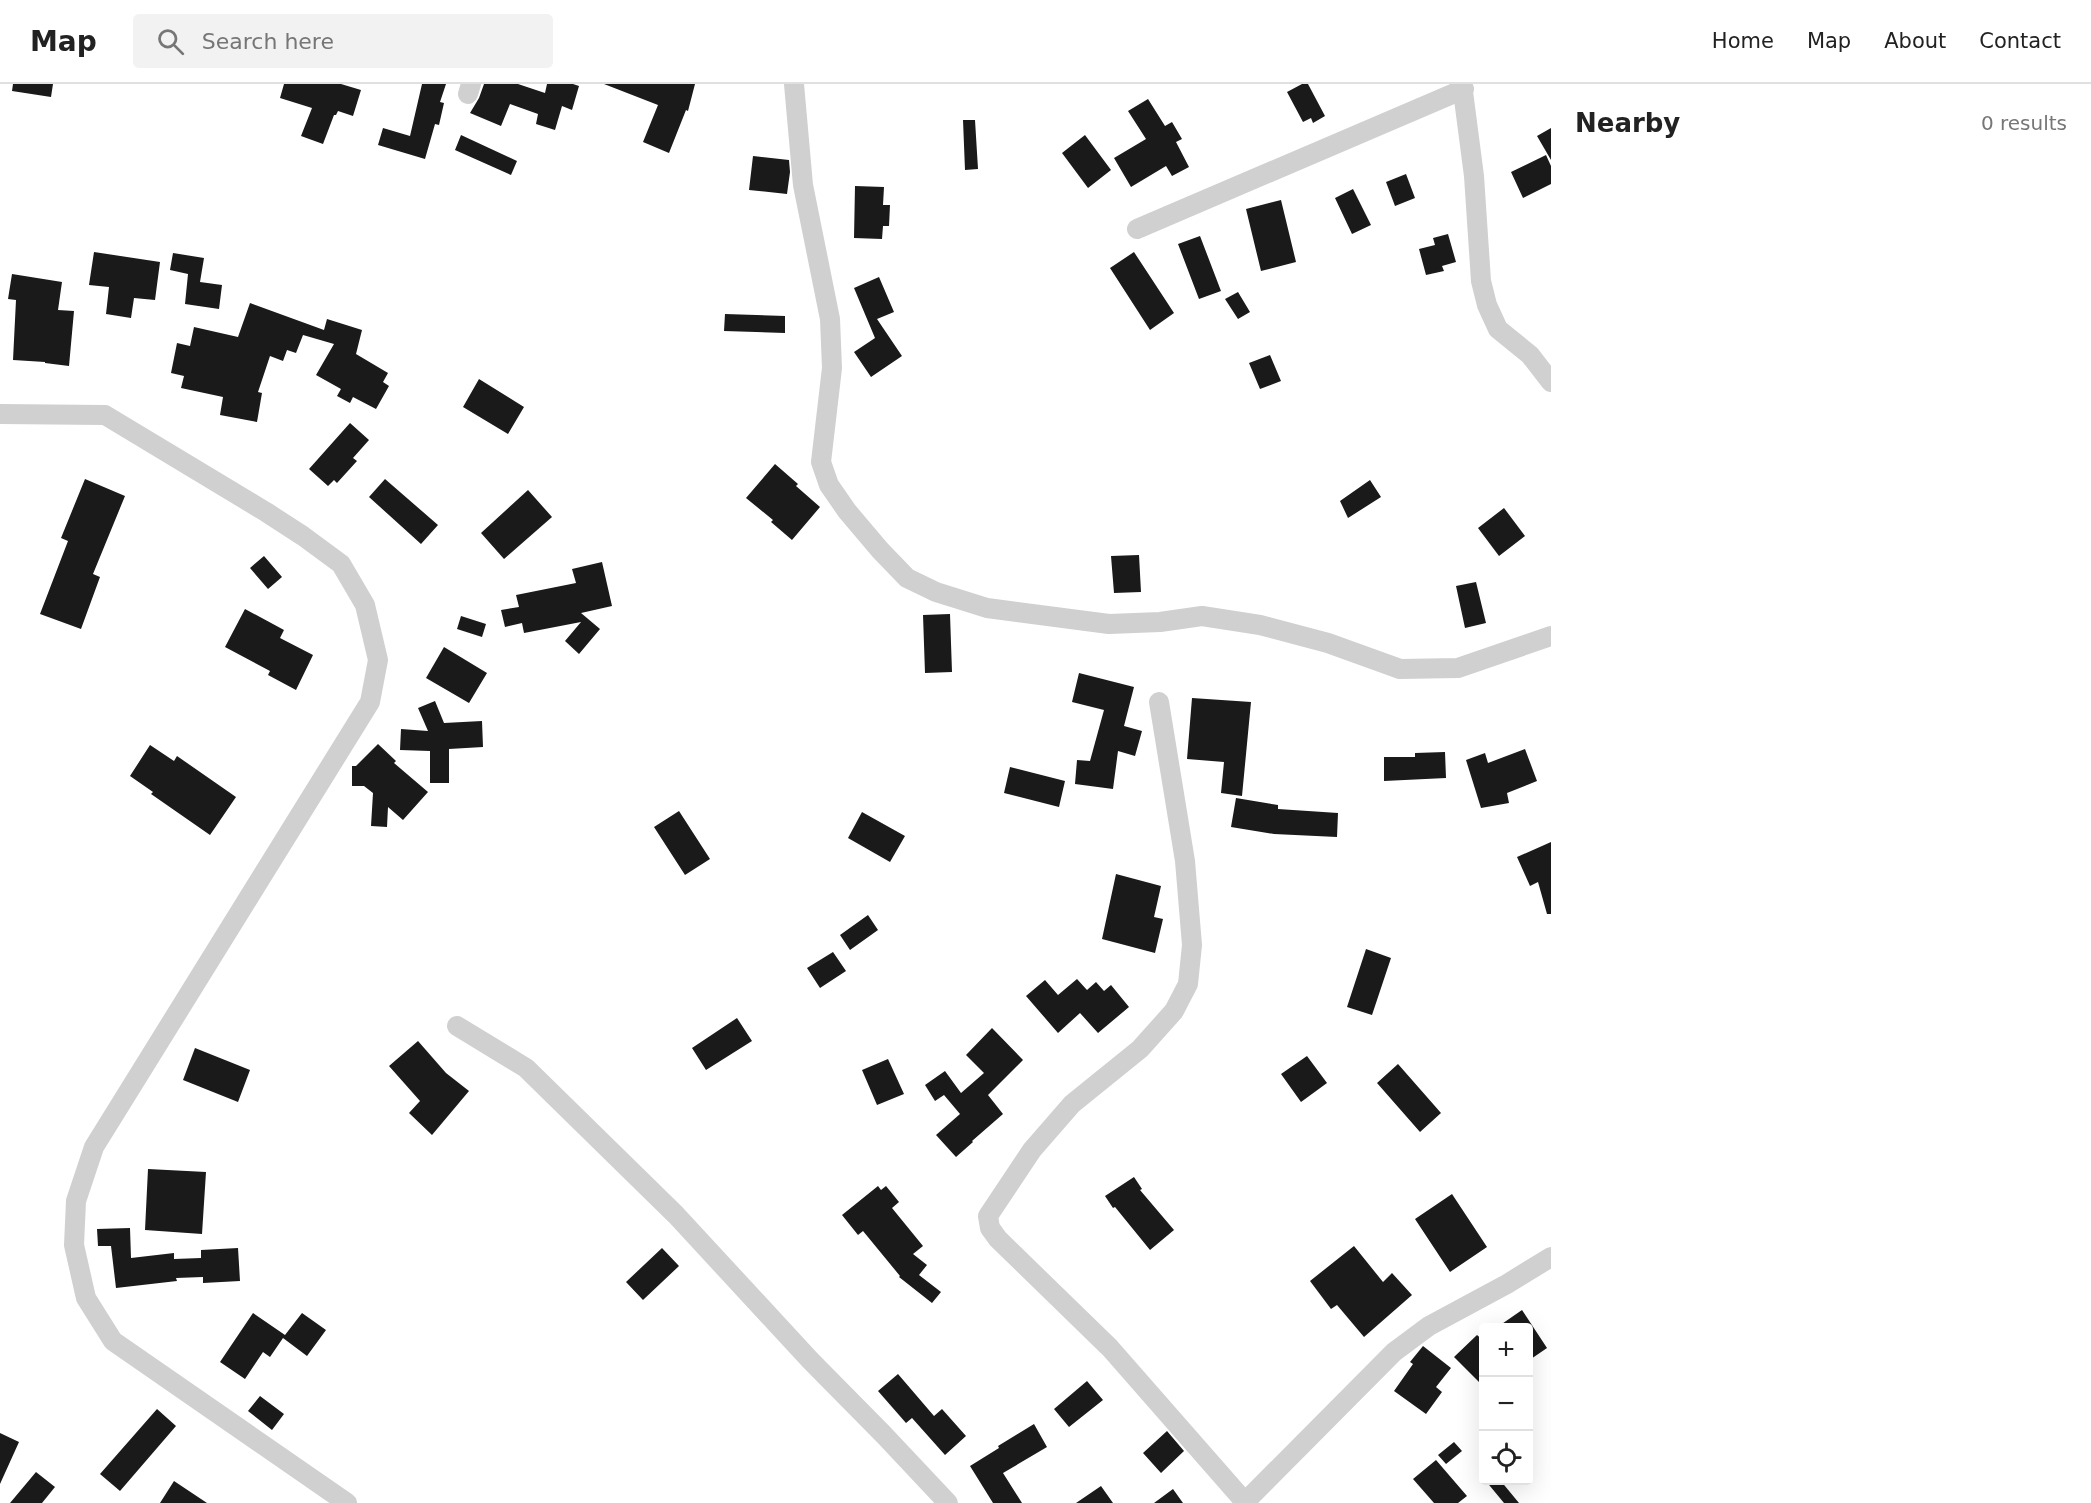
<!DOCTYPE html>
<meta charset="utf-8">
<style>
:root{--surface:#fff;--page:#f2f2f2;--text:#222;--muted:#767676;--line:#e0e0e0}
body{margin:0;font-family:"DejaVu Sans",sans-serif;background:var(--page);color:var(--text)}
.controls{position:absolute;right:18px;bottom:18px;display:grid;overflow:hidden;border-radius:6px;box-shadow:0 6px 24px #0002}
.controls button{width:54px;height:54px;display:grid;place-items:center;padding:0;border:0;border-bottom:2px solid var(--line);background:var(--surface);color:var(--text);font:30px sans-serif}
.list{margin:0;padding:0;list-style:none}
h2{display:flex;justify-content:space-between;align-items:center;height:78px;margin:0;padding:0 24px;font-size:26px}
h2 small{font-size:20px;font-weight:400;color:var(--muted)}
.icon{flex:none;width:33px;height:33px;fill:none;stroke:currentColor;stroke-width:2;stroke-linecap:round;stroke-linejoin:round}
.map{position:relative;flex:none;width:1551px;height:1419px;overflow:hidden}
header{display:flex;align-items:center;gap:36px;box-sizing:border-box;height:84px;padding:0 30px;background:var(--surface);border-bottom:2px solid var(--line)}
header strong{font-size:28px}
nav{display:flex;gap:33px;margin-inline-start:auto;font-size:21px}
.search{width:420px;height:54px;background:var(--page);display:flex;align-items:center;gap:15px;box-sizing:border-box;padding:0 21px;border-radius:6px;color:var(--muted);font-size:22px}
main{display:flex}
aside{flex:1;background:var(--surface)}
.map>svg:first-child{display:block}
.building{fill:#1a1a1a}
.lines{fill:none;stroke-linecap:round;stroke-linejoin:round}
.minor{stroke:#d0d0d0;stroke-width:20}
</style>
<header>
<strong>Map</strong>
<div class="search"><svg class="icon" aria-label="search" viewBox="0 0 24 24"><circle cx="10" cy="10" r="6"/><path d="M15 15l6 6"/></svg>Search here</div>
<nav><a>Home</a><a>Map</a><a>About</a><a>Contact</a></nav>
</header>
<main>
<div class="map">
<svg width="1551" height="1419" viewBox="0 0 1551 1419">
<rect width="100%" height="100%" fill="#fff"/>
<path class="building" d="M13 0H53L51 13 12 7Z
M284 0H341L361 6 353 32 338 27 336 31H334L323 60 301 52 312 24 280 14Z
M422 0H446L440 18 444 19 439 41 435 40 425 75 378 61 383 44 410 52Z
M484 0H518L545 9 547 0H573L579 2 572 26 562 22 555 46 536 40 538 30 510 20 501 42 470 29 479 14Z
M604 0H695L688 27 686 26 669 69 643 58 658 21Z
M1302 0H1308L1325 32 1313 39 1311 34 1303 38 1287 8Z
M1148 15 1165 42 1172 38 1182 55 1176 58 1189 83 1172 92 1166 82 1131 103 1114 74 1146 55 1128 27Z
M963 36H975L978 85 965 86Z
M1551 44V76L1537 52Z
M461 51 517 77 511 91 455 66Z
M1085 51 1111 86 1088 104 1062 69Z
M1546 71 1551 82V100L1523 114 1511 88Z
M753 72 789 76 790 88 787 110 749 106Z
M1406 90 1415 114 1395 122 1386 98Z
M855 102 884 103 883 121H890L889 142H883L882 155 854 154Z
M1353 105 1371 141 1352 150 1335 114Z
M1281 116 1296 178 1261 187 1246 125Z
M1448 150 1456 178 1442 182 1444 187 1426 191 1419 165 1435 161 1433 154Z
M1200 152 1221 207 1199 215 1178 160Z
M94 168 160 178 155 216 134 214 131 234 106 230 109 203 89 201Z
M1134 168 1174 229 1150 246 1110 184Z
M173 169 204 174 200 198 222 201 219 225 185 220 188 190 170 186Z
M12 190 62 198 58 226 74 227 69 282 45 279V278L13 276 16 216 8 215Z
M879 193 894 228 877 235 902 272 871 293 854 268 875 254 854 204Z
M1238 208 1250 228 1238 235 1225 215Z
M250 219 324 246 327 235 362 246 356 270 388 289 383 298 389 302 376 325 353 313 350 319 337 312 341 305 316 291 334 260 303 251 296 269 287 266 283 277 270 272 258 308 262 309 257 338 220 331 223 313 181 304 184 292 171 289 177 259 190 262 194 243 238 253Z
M725 230 785 232V249L724 247Z
M1270 271 1281 297 1260 305 1249 279Z
M479 295 524 323 508 350 463 323Z
M350 339 369 356 353 374 357 377 337 399 334 396 328 402 309 385Z
M775 380 798 400 796 402 820 423 792 456 771 438 773 436 746 414Z
M85 395 125 412 93 490 100 493 81 545 40 530 68 457 61 454Z
M385 395 438 441 421 460 369 413Z
M1370 396 1381 413 1348 434 1340 417Z
M528 406 552 433 504 475 481 449Z
M1504 424 1525 452 1499 472 1478 444Z
M1139 471 1141 508 1114 509 1111 472Z
M264 472 282 493 268 505 250 484Z
M602 478 612 522 581 529 600 545 579 570 565 557 581 538 524 549 522 539 505 543 501 526 519 523 516 511 576 499 572 485Z
M1476 498 1486 539 1465 544 1456 502Z
M245 525 284 546 280 554 313 571 296 606 268 591 270 587 225 563Z
M950 530 952 588 925 589 923 531Z
M461 532 486 540 482 553 457 545Z
M444 563 487 589 469 619 426 594Z
M1079 589 1134 603 1124 642 1142 647 1135 672 1118 667 1113 705 1075 700 1077 676 1090 677 1104 626 1072 618Z
M1192 614 1251 618 1242 712 1221 709 1224 678 1187 675Z
M435 617 444 639 482 637 483 663 449 665V699H430V667L400 666 401 645 428 647 418 624Z
M378 660 396 677 394 679 428 708 403 736 388 723 387 743 371 742 373 709 364 702H352V682H356Z
M150 661 174 677 177 672 236 713 210 751 151 710 153 708 130 692Z
M1525 665 1537 697 1507 709 1509 719 1481 724 1466 676 1485 669 1488 679Z
M1445 668 1446 694 1384 697V673H1415V669Z
M1010 683 1065 697 1059 723 1004 709Z
M1236 714 1278 721V725L1338 729 1337 753 1274 750 1231 743Z
M679 727 710 775 685 791 654 743Z
M862 728 905 752 890 778 848 754Z
M1551 758V830H1547L1538 798 1530 802 1517 773Z
M1116 790 1161 802 1154 833 1163 835 1155 869 1102 855Z
M868 831 878 846 850 866 840 851Z
M1366 865 1391 874 1372 931 1347 923Z
M833 868 846 887 820 904 807 884Z
M1077 895 1087 906 1096 898 1104 907 1111 901 1129 923 1098 949 1080 929 1058 949 1026 912 1045 896 1058 911Z
M737 934 752 957 706 986 692 964Z
M992 944 1023 976 988 1011 1003 1030 972 1057 973 1058 956 1073 936 1051 960 1030 944 1011 935 1017 925 1001 945 987 961 1009 984 989 966 971Z
M418 957 446 989 469 1007 432 1051 409 1029 420 1017 389 982Z
M195 964 250 986 238 1018 183 996Z
M1307 972 1327 999 1301 1018 1281 990Z
M888 975 904 1010 877 1021 862 986Z
M1398 980 1441 1029 1420 1048 1377 999Z
M148 1085 206 1088 202 1150 145 1146Z
M1134 1093 1142 1105 1140 1106 1174 1146 1150 1166 1115 1123 1113 1124 1105 1112Z
M878 1102 881 1106 886 1102 899 1118 892 1124 923 1162 913 1170 927 1181 919 1191 941 1208 932 1219 899 1193 900 1192 863 1147 858 1151 842 1131Z
M1452 1110 1487 1163 1450 1188 1415 1135Z
M130 1144 131 1174 174 1169V1175L201 1174V1166L238 1164 240 1197 203 1199V1193L176 1194 177 1197 116 1204 111 1162H98L97 1145Z
M1354 1162 1383 1198 1392 1189 1412 1211 1364 1253 1337 1221 1331 1225 1310 1197Z
M662 1164 679 1182 643 1216 626 1198Z
M1522 1226 1547 1264 1528 1277V1244H1496Z
M253 1229 285 1251 302 1229 326 1246 307 1272 283 1254 270 1273 263 1268 245 1295 220 1278Z
M1477 1251 1484 1257V1303L1454 1273Z
M1423 1262 1451 1284 1436 1303 1442 1308 1426 1330 1394 1307 1413 1280 1410 1278Z
M898 1290 934 1332 942 1325 966 1352 945 1371 912 1334 906 1339 878 1307Z
M1087 1297 1103 1316 1069 1343 1054 1325Z
M260 1312 284 1330 272 1346 248 1327Z
M157 1325 176 1342 120 1407 100 1390Z
M1034 1340 1047 1363 1003 1389 1022 1419H993L970 1382 999 1364 998 1362Z
M1167 1347 1184 1367 1161 1389 1143 1369Z
M0 1349 19 1358 0 1400Z
M1454 1358 1462 1367 1446 1380 1438 1371Z
M1436 1376 1467 1412 1458 1419H1434L1413 1395Z
M36 1388 55 1403 42 1419H10Z
M1485 1396H1500L1519 1419H1504Z
M174 1397 207 1419H160Z
M1101 1402 1113 1419H1076Z
M1173 1405 1183 1419H1154Z"/>
<g class="lines">
<path class="minor" d="M794 0 803 101 830 235 832 284 821 378 829 401 847 427 880 466 907 494 936 508 987 524 1109 540 1160 538 1202 532 1260 541 1328 559 1400 585 1458 584 1551 552
M1462 0 1474 92 1481 197 1487 221 1498 245 1530 271 1551 298
M468 10 471 0
M1137 145 1464 5
M0 330 105 331 266 428 303 452 341 480 365 521 378 576 370 618 94 1063 76 1117 74 1161 86 1214 113 1257 347 1419
M1159 618 1185 777 1192 861 1188 900 1174 927 1140 965 1072 1020 1032 1066 988 1132 990 1144 998 1155 1110 1264 1245 1418
M457 942 526 984 676 1131 810 1276 884 1351 948 1419
M1244 1419 1394 1268 1429 1242 1507 1200 1551 1173"/>
</g>
</svg>
<div class="controls">
<button>+</button>
<button>−</button>
<button><svg class="icon" aria-label="locate" viewBox="0 0 24 24"><circle cx="12" cy="12" r="6"/><path d="M12 2v4M12 18v4M2 12h4M18 12h4"/></svg></button>
</div>
</div>
<aside>
<h2>Nearby<small>0 results</small></h2>
<ul class="list">
</ul>
</aside>
</main>
